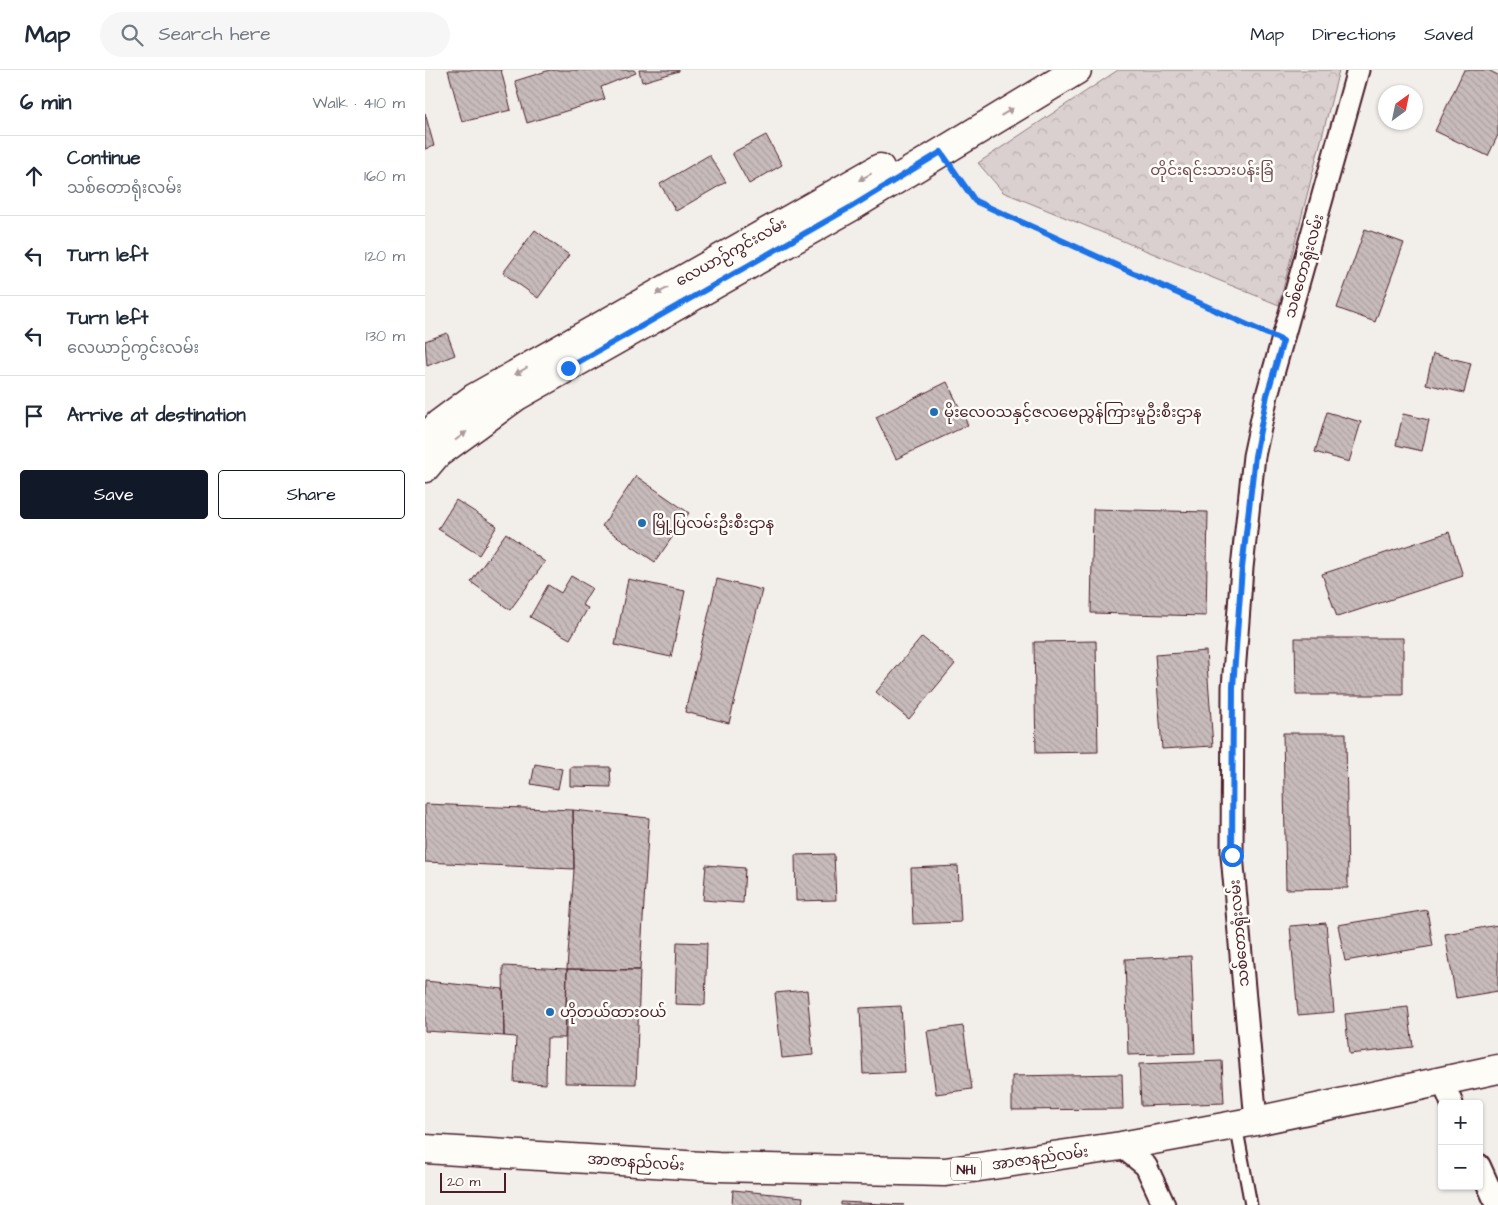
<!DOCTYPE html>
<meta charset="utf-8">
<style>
:root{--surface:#fff;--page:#f6f6f7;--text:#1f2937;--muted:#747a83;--line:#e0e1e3;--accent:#111827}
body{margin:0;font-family:"Architects Daughter","Noto Sans Myanmar",sans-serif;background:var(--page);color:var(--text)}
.controls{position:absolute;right:15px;bottom:15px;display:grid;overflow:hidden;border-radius:5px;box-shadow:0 1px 4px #0004}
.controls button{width:45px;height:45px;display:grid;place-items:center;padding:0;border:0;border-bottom:1px solid var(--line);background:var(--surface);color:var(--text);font:25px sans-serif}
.compass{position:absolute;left:953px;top:15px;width:45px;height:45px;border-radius:50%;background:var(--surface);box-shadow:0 1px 4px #0004;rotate:33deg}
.scale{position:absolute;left:15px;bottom:12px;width:66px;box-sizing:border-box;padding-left:5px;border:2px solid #4a1f2b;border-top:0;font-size:14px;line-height:18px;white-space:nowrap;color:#4a1f2b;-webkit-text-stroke:4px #fdfcf7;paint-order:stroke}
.stop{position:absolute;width:15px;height:15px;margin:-11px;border:4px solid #1a73e8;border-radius:50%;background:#fff}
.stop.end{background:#1a73e8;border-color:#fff;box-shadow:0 1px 5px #0008}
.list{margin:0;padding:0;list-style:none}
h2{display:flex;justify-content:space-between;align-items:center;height:65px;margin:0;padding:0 20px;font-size:21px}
h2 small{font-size:16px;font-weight:400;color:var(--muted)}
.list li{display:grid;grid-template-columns:32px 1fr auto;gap:15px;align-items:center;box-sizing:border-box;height:80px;padding:0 20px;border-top:1px solid var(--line)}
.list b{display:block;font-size:19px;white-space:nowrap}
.list p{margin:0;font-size:16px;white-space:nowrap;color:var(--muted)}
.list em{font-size:16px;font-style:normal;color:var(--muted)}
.actions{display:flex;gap:10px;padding:15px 20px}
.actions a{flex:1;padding:11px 0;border:1px solid var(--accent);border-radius:5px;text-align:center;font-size:18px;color:var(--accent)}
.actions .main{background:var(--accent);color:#fff}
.icon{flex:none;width:28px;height:28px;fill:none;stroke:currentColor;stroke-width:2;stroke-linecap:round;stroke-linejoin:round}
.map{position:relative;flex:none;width:1073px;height:1135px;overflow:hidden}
header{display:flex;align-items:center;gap:30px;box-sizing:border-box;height:70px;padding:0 25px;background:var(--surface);border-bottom:1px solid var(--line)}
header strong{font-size:24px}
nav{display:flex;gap:28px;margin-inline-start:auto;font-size:18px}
.search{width:350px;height:45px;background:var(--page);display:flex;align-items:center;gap:12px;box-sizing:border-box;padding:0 18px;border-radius:28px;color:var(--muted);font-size:19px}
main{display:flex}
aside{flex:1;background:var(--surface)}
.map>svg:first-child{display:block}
.park{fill:url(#park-crowns);stroke:#92787d}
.building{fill:url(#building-back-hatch);stroke:#4a1f2b}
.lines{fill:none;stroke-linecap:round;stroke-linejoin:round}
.lane-casing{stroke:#4a1f2b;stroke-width:15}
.street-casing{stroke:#4a1f2b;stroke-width:25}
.secondary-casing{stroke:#4a1f2b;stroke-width:31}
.highway-casing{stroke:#4a1f2b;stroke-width:31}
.path{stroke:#4a1f2b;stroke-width:3;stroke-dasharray:5 4;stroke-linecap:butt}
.lane{stroke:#fdfcf7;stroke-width:11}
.street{stroke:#fdfcf7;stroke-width:21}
.secondary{stroke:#fdfcf7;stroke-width:28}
.highway{stroke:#fdfcf7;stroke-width:28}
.oneway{fill:#ac999b}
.route{stroke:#1a73e8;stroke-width:6}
.poi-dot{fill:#1f6fb2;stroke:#fdfcf7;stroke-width:2}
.labels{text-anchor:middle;stroke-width:5;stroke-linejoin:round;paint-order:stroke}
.shield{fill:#fdfcf7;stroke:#806168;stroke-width:1}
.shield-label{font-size:14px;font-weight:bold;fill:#4a1f2b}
.park-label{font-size:15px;fill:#6e4b54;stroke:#fdfcf7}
.street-label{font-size:15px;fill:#4a1f2b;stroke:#fdfcf7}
.poi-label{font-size:15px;fill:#4a1f2b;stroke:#fdfcf7;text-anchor:start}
</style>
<header>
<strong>Map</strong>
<div class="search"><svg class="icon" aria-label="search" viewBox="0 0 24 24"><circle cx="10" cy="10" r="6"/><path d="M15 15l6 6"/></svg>Search here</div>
<nav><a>Map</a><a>Directions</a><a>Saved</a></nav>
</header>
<main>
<aside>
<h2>6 min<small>Walk · 410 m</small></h2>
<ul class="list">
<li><svg class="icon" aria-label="ahead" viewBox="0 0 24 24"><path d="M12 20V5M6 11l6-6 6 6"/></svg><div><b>Continue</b><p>သစ်တောရုံးလမ်း</p></div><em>160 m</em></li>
<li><svg class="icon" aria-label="left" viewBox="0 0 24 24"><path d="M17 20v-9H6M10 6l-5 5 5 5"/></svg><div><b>Turn left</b></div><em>120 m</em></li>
<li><svg class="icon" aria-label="left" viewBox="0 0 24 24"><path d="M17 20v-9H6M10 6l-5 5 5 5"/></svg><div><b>Turn left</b><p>လေယာဉ်ကွင်းလမ်း</p></div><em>130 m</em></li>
<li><svg class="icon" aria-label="arrive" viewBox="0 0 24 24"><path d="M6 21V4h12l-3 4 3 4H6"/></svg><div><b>Arrive at destination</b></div></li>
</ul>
<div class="actions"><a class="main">Save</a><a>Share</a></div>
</aside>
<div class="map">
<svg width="1073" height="1135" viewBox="0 0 1073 1135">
<defs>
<pattern id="park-crowns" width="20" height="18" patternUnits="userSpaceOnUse" patternTransform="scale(1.25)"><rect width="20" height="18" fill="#d9d0cf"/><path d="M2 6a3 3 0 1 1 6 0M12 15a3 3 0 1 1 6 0" fill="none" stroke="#bcb2b2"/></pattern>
<pattern id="building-back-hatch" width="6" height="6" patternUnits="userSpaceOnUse" patternTransform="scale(1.25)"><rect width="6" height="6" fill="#c8bbbb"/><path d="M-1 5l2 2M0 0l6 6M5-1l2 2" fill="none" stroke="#ada0a1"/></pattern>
</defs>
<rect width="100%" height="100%" fill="#f2efeb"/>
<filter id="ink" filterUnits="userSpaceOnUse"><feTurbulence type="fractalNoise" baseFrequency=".02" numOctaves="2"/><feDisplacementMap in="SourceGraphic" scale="10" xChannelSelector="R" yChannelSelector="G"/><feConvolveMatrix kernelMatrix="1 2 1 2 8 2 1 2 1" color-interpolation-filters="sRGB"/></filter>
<g filter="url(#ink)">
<path class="park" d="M693 0H914L854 235 578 122 553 93Z"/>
<path class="building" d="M23 0H76L86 40 37 52Z
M125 0H209L211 3 176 17 180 29 102 53 90 11Z
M214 0H254V1L217 12Z
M1039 0H1063L1073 5V65L1063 86 1010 61Z
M0 43 9 76 0 79Z
M341 65 357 95 324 114 307 83Z
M284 85 301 112 251 141 235 114Z
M940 159 979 173 950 252 912 238Z
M110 160 144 185 113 228 78 203Z
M22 263 30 285 2 296 0 271Z
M1008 284 1046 293 1039 323 1001 314Z
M522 312 543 355 471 389 451 347Z
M902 342 936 352 924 392 890 382Z
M978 344 1004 350 997 381 971 375Z
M211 406 264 443 230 492 177 456Z
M31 430 72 456 54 485 13 459Z
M668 439 783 442 781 546 666 543Z
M1024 462 1038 506 912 547 897 504Z
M81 463 120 492 85 540 46 512Z
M146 506 167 518 157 535 163 538 145 569 105 547 123 515 136 523Z
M203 509 260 521 246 587 190 575Z
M292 509 337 520 304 653 260 642Z
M497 567 530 594 484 649 451 622Z
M870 568H978V625H871Z
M671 571 673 682 611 683 609 572Z
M781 581 788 676 737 679 730 585Z
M858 663H921L923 818 861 819Z
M110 694 137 699 133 719 106 714Z
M145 697H185L186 717 145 716Z
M0 734 148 740 149 799 0 792Z
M148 740 224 748 215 900 142 899 149 799Z
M409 784 411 830 371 831 370 785Z
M281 795 320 798 318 833 278 830Z
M533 796 536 852 488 854 486 798Z
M1002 840 1008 876 920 891 913 855Z
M901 853 909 942 873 945 865 856Z
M1073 855V921L1031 928 1020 864Z
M252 872 282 873 280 935 250 934Z
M766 886 770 983 703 985 700 889Z
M78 896 142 899 140 968H122L121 1014 89 1012 91 967 79 966Z
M142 899 215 900 211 1014 140 1013Z
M0 911 78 919 79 966 0 961Z
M382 920 388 985 357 988 350 923Z
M476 936 480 1002 438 1004 435 938Z
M983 937 988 977 924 984 920 944Z
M538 956 547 1019 511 1024 502 961Z
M797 991 799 1033 716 1036 714 994Z
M697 1004 698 1039 587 1040V1006Z
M308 1120 378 1127 377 1135H307Z
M416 1132 479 1135H416Z"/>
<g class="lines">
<defs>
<path id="lane" d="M811 1055 826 1135"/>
<path id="street" d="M1018 1012 1027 1034
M831 1051 807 785 808 617 817 498 829 386 842 325 933 0
M696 1076 721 1096 739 1135
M1054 1095 1072 1135"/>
<path id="secondary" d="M0 370 14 354 49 328 455 98
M0 398 11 385 92 326 426 137 652 0"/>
<path id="highway" d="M0 1079 293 1097 520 1102 696 1076 831 1051 1073 999"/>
</defs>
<use href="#lane" class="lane-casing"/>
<use href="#street" class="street-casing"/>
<use href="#secondary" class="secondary-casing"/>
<use href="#highway" class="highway-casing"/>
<path class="path" d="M529 101 550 131 839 263"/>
<use href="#lane" class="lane"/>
<use href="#street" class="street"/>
<use href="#secondary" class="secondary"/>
<use href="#highway" class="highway"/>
</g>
<defs><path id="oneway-solid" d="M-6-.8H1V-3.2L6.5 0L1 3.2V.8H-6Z" transform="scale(1.25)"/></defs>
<g class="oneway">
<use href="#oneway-solid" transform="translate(582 42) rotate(-31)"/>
<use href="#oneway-solid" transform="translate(440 107) rotate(151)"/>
<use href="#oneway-solid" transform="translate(237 221) rotate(151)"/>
<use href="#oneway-solid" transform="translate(96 301) rotate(150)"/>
<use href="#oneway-solid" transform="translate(36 366) rotate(-37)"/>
</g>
</g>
<g class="lines" filter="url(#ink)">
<path class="route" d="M143 298 426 137 516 82 550 131 858 271 842 325 830 386 817 498 808 617 807 785"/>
</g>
<g class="poi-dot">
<circle cx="509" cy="342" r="5"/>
<circle cx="217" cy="453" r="5"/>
<circle cx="125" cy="942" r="5"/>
</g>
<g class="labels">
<rect class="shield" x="526" y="1087.5" width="30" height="23" rx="4"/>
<g class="shield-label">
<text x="541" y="1104">NH1</text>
</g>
<g class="park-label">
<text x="787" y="105">တိုင်းရင်းသားပန်းခြံ</text>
</g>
<g class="street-label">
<text transform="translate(306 182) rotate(-29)" y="5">လေယာဉ်ကွင်းလမ်း</text>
<text transform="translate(879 196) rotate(-74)" y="5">သစ်တောရုံးလမ်း</text>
<text transform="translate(814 863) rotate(-95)" y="5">သစ်တောရုံးလမ်း</text>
<text transform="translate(615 1088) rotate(-8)" y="5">အာဇာနည်လမ်း</text>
<text transform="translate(211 1092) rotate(4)" y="5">အာဇာနည်လမ်း</text>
</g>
<g class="poi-label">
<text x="519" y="347">မိုးလေဝသနှင့်ဇလဗေညွန်ကြားမှုဦးစီးဌာန</text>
<text x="227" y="458">မြို့ပြလမ်းဦးစီးဌာန</text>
<text x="135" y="947">ဟိုတယ်ထားဝယ်</text>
</g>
</g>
</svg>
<div class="controls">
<button>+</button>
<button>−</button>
</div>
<svg class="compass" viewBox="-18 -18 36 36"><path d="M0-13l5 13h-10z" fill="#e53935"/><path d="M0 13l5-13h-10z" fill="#747a83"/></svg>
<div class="scale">20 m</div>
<div class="stop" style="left:807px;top:785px"></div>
<div class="stop end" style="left:143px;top:298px"></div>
</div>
</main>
